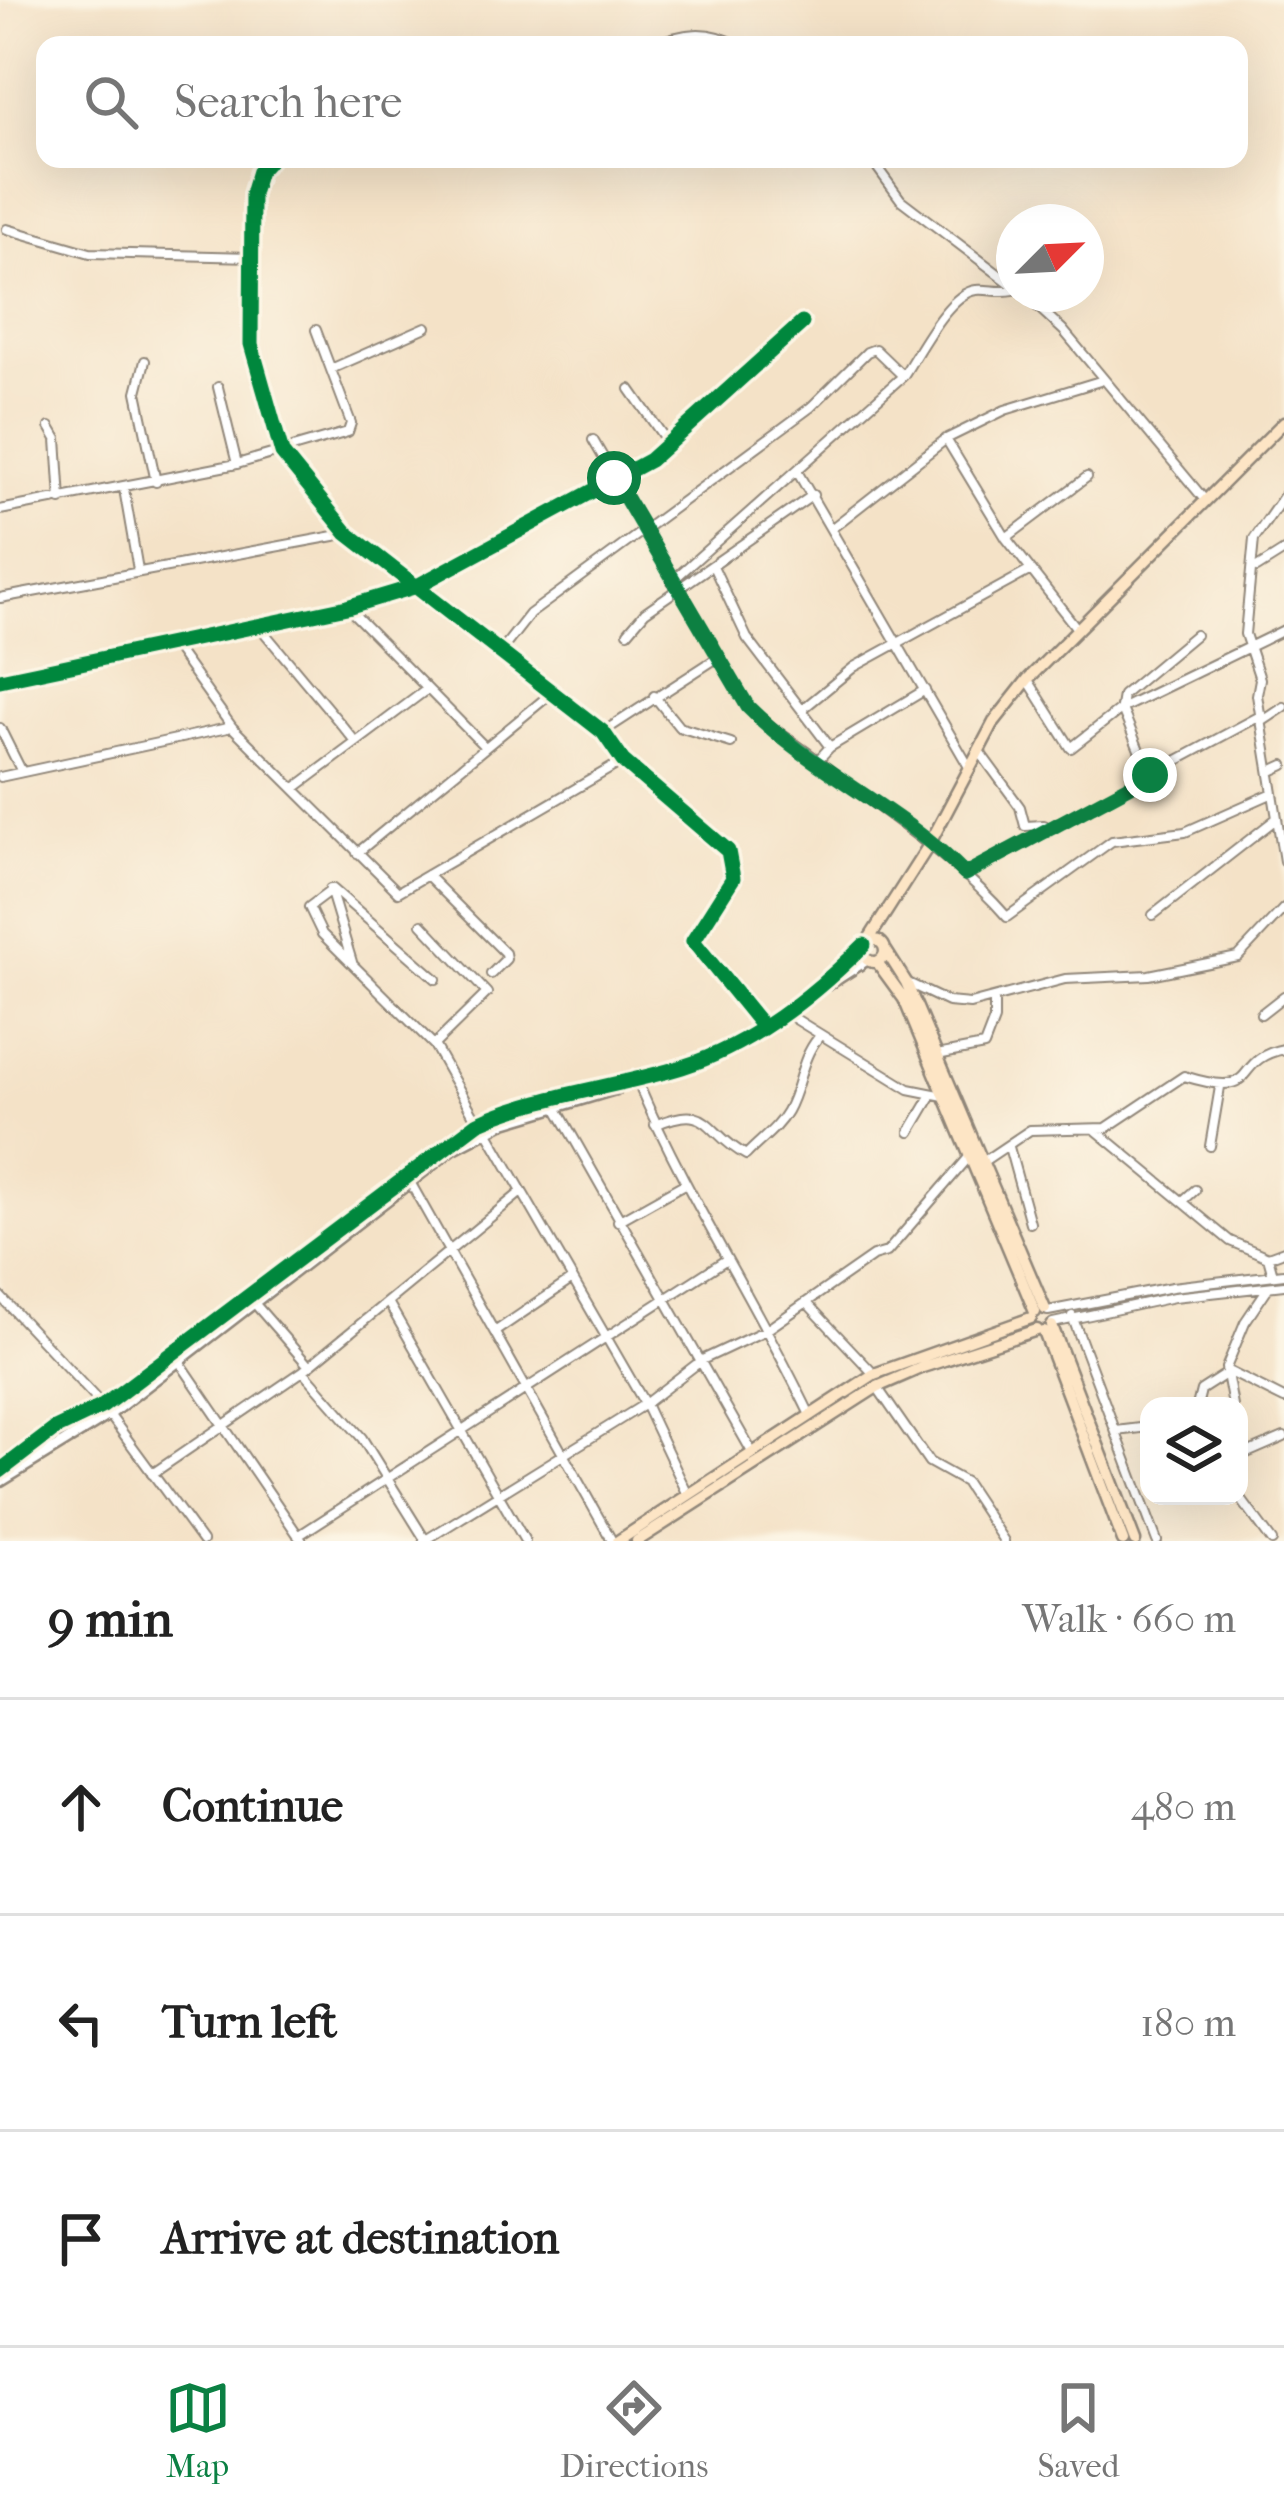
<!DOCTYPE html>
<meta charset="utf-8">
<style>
:root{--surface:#fff;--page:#f2f2f2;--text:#222;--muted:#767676;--line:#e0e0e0;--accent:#0b8043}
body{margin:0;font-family:"IM FELL French Canon",serif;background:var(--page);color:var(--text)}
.controls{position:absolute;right:36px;bottom:36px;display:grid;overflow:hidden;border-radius:24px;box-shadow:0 12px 48px #0002}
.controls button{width:108px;height:108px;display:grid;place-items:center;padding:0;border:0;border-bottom:3px solid var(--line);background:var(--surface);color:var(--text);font:60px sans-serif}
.compass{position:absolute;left:996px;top:204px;width:108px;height:108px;border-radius:50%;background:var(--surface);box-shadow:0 12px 48px #0002;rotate:66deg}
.stop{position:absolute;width:36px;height:36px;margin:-27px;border:9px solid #0b8043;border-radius:50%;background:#fff}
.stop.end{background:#0b8043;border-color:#fff;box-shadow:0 3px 12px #0008}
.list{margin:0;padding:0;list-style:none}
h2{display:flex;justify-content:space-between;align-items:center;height:156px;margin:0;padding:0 48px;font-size:51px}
h2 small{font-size:39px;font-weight:400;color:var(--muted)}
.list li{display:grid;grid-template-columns:78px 1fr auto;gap:36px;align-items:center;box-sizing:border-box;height:216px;padding:0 48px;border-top:3px solid var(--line)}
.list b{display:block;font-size:45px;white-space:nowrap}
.list em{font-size:39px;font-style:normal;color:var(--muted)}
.icon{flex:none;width:66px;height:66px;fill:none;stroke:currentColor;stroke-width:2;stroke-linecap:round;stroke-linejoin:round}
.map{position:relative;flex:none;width:1284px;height:1541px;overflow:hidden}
.search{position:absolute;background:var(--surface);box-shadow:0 12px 48px #0002;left:36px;right:36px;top:36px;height:132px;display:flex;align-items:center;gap:30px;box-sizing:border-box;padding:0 42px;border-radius:24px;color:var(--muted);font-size:45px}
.sheet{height:804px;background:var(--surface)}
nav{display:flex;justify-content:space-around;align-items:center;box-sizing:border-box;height:168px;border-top:3px solid var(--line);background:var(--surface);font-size:33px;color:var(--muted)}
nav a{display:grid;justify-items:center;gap:6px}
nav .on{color:var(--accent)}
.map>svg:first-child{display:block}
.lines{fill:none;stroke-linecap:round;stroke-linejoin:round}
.minor-casing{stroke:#908679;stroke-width:12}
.tertiary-casing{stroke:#908679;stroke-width:14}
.secondary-casing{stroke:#908679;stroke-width:15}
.minor{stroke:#fff;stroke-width:8}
.tertiary{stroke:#fff;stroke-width:9}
.secondary{stroke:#fde5c5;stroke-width:10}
.cycleway-casing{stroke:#fcf5e5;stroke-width:22}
.cycleway{stroke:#00873e;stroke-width:15}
.route{stroke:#0b8043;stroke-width:15}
</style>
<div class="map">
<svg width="1284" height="1541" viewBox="0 0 1284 1541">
<rect width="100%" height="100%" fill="#fcf5e5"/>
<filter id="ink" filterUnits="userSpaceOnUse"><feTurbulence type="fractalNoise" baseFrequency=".00833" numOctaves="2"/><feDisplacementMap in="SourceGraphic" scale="24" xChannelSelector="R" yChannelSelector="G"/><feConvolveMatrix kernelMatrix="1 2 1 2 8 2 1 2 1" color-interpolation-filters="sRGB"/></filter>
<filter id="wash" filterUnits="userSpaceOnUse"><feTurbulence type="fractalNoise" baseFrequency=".004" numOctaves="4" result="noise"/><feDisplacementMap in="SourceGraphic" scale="48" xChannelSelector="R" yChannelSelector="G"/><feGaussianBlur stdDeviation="2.7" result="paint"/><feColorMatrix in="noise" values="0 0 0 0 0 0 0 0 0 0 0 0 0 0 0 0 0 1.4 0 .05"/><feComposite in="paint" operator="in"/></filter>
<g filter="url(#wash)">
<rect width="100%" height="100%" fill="#f4e2c7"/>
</g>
<g filter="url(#ink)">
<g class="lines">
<defs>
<path id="minor" d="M653 45C681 33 709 28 736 45
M270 159 259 171 252 194 251 344 282 453 347 533 603 732 623 761 728 851 733 878 693 941 763 1027
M871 159 901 200 1014 286
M7 229 90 253 253 257
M1024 294 1063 330 1204 499
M145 361 137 392 156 482
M331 369 426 327
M218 387 237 464
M630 389 670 446
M50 427 57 439 61 500
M946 439 1006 538 1075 626
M593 440 748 707C771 730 797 743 821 763 884 814 954 856 1007 917L1112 841 1185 832 1273 793
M798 473 969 767
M124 489 138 570
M1284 496 1254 539 1245 634 1260 679 1257 695 1284 861
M0 510 237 464 348 432 351 423 316 330
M831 529 946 439 1005 410 1100 381
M1006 538 1087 477
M713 566 747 638 830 747
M1257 568 1284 551
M672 581 903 376C918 354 948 293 976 290 990 289 1000 293 1014 290
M0 598 345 534
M347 607 484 746
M258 625 355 741
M628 632 645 612 813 495
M172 643 232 727 398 892 623 761
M501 651 530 614 811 407 867 352 875 349 903 376
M0 680 347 607 417 586 650 460 802 323
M1028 680 1071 748 1121 709 1284 630
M654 696 679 727 731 743
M1121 707 1123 695 1195 635
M804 708 854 667 1029 571
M1122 709 1149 774
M1263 721 1284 707
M0 728 22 772
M603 732 717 658
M979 751 1020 807 1025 826 1044 825
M818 760 830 747 925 690
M1271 771 1284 765
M0 777 232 727
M295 788 426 690
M357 853 553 692
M965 874 1262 715
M427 875 505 953 506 959 491 974
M330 889 352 962
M1153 915 1276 819
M422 924 487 993 434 1045 478 1123
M906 982 948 1002 970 1004 1065 979 1149 975 1238 957 1284 908
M1261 1014 1284 996
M789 1015 909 1089 944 1096
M434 1045 322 934 309 907 333 889 436 979
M937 1055 984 1046 994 1020V1000
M638 1083C687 1198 756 1302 810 1415
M556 1107 752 1452
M655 1125C712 1101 703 1132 746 1155 760 1140 777 1129 787 1111 801 1086 800 1060 818 1038
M487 1131 645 1404 688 1495
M1097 1131 1230 1241 1268 1257 1273 1275
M910 1132 930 1098
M1210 1146 1220 1087
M1009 1147 1030 1223
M981 1163 1030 1130 1106 1128 1184 1076C1265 1101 1228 1060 1284 1049
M410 1182 612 1541
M1185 1199 1195 1190
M618 1221 684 1184
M1268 1257 1284 1251
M0 1296 103 1406 202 1541
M807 1303 874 1374
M255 1304 308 1365
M389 1304 525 1541
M1048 1311 1172 1287 1284 1274
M1072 1316 1157 1541
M1053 1323 1174 1297 1284 1285
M496 1331 571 1280
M179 1361 302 1541
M303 1371 362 1438 426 1541
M1230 1372 1284 1399
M877 1387 929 1462 965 1482 1004 1541
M1197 1406 1201 1390 1229 1372
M1233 1406 1226 1368 1245 1322 1268 1288
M1116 1431 1149 1427
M1239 1450 1241 1499 1272 1541
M1240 1456 1284 1437
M152 1474 303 1371 520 1193
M298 1536 727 1259
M424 1541 645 1404 702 1360 768 1329 873 1256 887 1252 969 1157"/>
<path id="tertiary" d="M828 985 867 960
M0 1471 55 1429 103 1406 478 1123C543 1094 614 1088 682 1067 750 1046 814 995 864 945
M0 1482 109 1415 453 1149 503 1123 617 1089"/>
<path id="secondary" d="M863 951a11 11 0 1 1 22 0a11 11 0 1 1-22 0Z
M867 942 929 845 994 722 1028 679 1284 422
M885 949 906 982 1045 1309
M877 962 904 999 1035 1312
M1052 1326 1135 1541
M1044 1332 1123 1541
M618 1541 874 1374 1031 1318
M637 1541 877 1387 923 1367 1037 1330"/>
</defs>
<use href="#minor" class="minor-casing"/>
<use href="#tertiary" class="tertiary-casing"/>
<use href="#secondary" class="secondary-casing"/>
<use href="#minor" class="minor"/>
<use href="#tertiary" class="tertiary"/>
<use href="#secondary" class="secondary"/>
<defs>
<path id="cycleway" d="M270 159 259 171 252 194 251 344 282 453 347 533 603 732 623 761 728 851 733 878 693 941 763 1027
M0 680 347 607 417 586 650 460 802 323
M0 1471 55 1429 103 1406 478 1123C543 1094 614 1088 682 1067 750 1046 814 995 864 945"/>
</defs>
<use href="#cycleway" class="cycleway-casing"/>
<use href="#cycleway" class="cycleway"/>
</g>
</g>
<g class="lines" filter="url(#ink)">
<path class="route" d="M614 478 748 707C812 771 902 809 965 874L1150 775"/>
</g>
</svg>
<div class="controls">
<button><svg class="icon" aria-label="layers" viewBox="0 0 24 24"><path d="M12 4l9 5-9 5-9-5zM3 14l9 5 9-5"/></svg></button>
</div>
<svg class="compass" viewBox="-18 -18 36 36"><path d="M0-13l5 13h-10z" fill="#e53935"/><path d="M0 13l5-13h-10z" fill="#767676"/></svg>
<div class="stop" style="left:614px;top:478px"></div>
<div class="stop end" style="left:1150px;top:775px"></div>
<div class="search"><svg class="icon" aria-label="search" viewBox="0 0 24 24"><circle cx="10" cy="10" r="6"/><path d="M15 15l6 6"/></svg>Search here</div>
</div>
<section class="sheet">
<h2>9 min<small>Walk · 660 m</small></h2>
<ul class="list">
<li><svg class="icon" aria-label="ahead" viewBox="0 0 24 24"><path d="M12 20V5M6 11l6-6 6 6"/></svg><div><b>Continue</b></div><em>480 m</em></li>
<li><svg class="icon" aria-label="left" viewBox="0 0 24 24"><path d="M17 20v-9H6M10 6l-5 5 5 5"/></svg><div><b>Turn left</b></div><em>180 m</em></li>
<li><svg class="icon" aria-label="arrive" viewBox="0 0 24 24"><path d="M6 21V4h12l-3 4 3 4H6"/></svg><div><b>Arrive at destination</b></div></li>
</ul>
</section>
<nav>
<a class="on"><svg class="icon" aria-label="map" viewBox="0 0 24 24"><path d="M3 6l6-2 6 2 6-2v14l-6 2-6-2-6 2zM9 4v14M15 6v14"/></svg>Map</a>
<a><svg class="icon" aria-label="directions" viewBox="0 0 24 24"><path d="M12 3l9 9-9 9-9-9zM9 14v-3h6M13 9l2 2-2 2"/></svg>Directions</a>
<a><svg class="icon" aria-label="saved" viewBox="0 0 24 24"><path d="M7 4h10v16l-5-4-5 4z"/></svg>Saved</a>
</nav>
